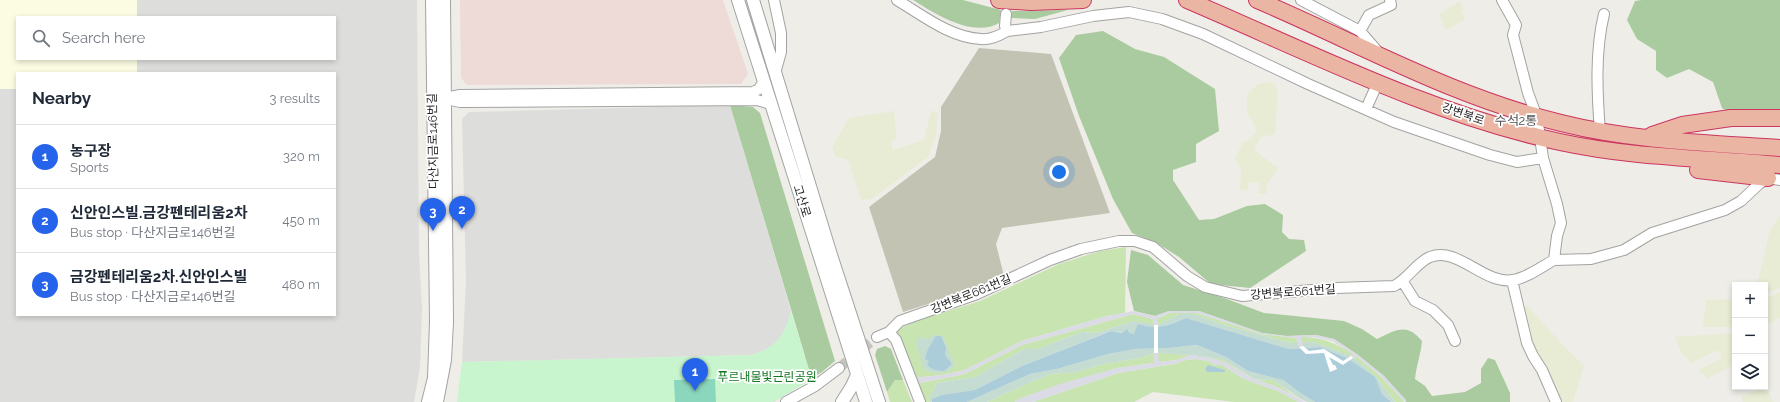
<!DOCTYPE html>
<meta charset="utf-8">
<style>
:root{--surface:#fff;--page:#f6f6f7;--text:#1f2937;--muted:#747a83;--line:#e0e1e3;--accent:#2563eb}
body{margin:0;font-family:Raleway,"Noto Sans KR",sans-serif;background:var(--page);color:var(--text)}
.controls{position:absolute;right:12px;bottom:12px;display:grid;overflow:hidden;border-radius:0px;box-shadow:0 2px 6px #0003}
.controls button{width:36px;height:36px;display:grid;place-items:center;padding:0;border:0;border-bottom:1px solid var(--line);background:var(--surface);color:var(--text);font:20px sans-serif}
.you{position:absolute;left:1059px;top:172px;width:14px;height:14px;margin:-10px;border:3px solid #fff;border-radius:50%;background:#1a73e8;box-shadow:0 0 0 6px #1a73e833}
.badge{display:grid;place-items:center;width:26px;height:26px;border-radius:50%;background:var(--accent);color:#fff;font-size:13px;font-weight:700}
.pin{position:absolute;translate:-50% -33px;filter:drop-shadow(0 1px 2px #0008)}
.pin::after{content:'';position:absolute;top:21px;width:14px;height:12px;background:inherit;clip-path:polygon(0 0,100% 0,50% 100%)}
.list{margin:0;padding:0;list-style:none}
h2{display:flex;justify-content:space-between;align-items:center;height:52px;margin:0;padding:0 16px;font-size:17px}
h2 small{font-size:13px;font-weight:400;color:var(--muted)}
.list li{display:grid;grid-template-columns:26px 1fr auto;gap:12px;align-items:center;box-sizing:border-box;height:64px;padding:0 16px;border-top:1px solid var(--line)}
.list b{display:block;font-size:15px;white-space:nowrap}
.list p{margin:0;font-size:13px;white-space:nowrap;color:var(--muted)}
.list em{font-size:13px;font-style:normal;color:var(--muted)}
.icon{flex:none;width:22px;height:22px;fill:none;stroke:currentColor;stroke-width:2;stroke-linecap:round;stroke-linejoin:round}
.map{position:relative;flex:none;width:1780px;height:402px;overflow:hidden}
.search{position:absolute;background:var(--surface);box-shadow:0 2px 6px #0003;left:16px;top:16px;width:320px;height:44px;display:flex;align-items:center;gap:10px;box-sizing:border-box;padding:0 14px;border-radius:0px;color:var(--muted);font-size:15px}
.panel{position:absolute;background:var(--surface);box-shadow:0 2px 6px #0003;left:16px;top:72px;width:320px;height:244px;border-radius:0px}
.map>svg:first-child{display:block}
.residential{fill:#dddddc}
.commercial{fill:#eedad7}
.education{fill:#fbfce2}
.construction{fill:#c2c3b3}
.farmland{fill:#e9ecd4}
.grass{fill:#c8e5b1}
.forest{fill:#a9cb9f}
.wetland{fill:#c5dcd3;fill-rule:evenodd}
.park{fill:#c8f5ce}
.pitch{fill:#8bd7be}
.plaza{fill:#dbdbe5}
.water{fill:#abccd9}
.pier{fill:#fff}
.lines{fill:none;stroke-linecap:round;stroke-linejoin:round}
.minor-tunnel{stroke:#c5c4bf;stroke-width:10;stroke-dasharray:10 5;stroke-linecap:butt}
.minor-casing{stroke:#a3a3a3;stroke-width:12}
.tertiary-casing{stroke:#a3a3a3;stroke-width:14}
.trunk-casing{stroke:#cc3560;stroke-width:18}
.minor{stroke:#fff;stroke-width:10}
.tertiary{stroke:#fff;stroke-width:12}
.trunk{stroke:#eab6a3;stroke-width:16}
.labels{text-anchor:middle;stroke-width:3.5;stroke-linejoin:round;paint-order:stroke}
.street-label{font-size:12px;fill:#1f1f1f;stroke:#fff}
.park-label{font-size:12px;fill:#157622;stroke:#fff}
.neighbourhood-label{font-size:13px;fill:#525252;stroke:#fff}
</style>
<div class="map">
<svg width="1780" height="402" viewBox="0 0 1780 402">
<rect width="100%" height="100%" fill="#efede7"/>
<path class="residential" d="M137 0H417L419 252 422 309 420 367 414 402H0V89H17V315H335V73H137V59H335V17H137Z
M730 105 791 311 787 326 779 339 768 350 751 355 462 362 466 280 462 119 469 112Z"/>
<path class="commercial" d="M460 0H723L748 74 741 84 467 85 461 78Z"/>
<path class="education" d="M0 0H137V17H17V59H137V73H17V89H0Z"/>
<path class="construction" d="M979 48 1051 54 1110 213 1002 228 996 244 1004 276 985 286 903 312 869 207 935 157 941 131V107Z"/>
<path class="farmland" d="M1460 1 1464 10 1461 12 1465 19 1447 30 1444 28 1439 14Z
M1270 82 1275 84 1278 92 1275 134 1261 137 1254 150 1278 168 1267 184 1266 194 1258 193 1260 183 1249 182 1247 191 1240 189 1241 170 1235 159 1243 142 1250 139 1256 132 1254 124 1247 114V94L1258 84Z
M894 111 897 139 891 142 893 150 924 140 931 111 938 112 936 136 928 157 872 199 861 200 848 160 836 157 832 147 849 118Z
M1780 215V288L1765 293V285H1757L1770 230Z
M1780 292V318L1765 326V299Z
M1735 299V327H1703L1706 300Z
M1527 305 1561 343 1584 366 1573 402H1561L1534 353 1521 309Z
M1735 333V364L1708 378 1698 370 1722 358 1718 350 1691 363 1681 352 1675 337Z
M1766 386 1773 402H1743L1741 397Z"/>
<path class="grass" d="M1126 247 1125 313 1107 316 1022 341 965 370 942 375 913 378 895 331 916 321 980 301 1059 264 1100 251Z
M1169 313H1197L1261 334 1296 338 1298 343H1291L1227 326 1193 314H1180L1158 325 1157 319Z
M1133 314 1153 319 1154 325 1134 321 1096 333 1082 332 1038 349H1024L975 377 937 383 929 398 930 402H922L915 384 965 374 1022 345Z
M1300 337C1323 337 1334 343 1354 354L1351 356 1313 342 1302 343Z
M1154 353V363L1117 368 1021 398 1015 402H987L1029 383 1051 374 1077 372 1103 364 1141 358Z
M1158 353 1191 355 1222 359 1255 379 1273 380 1291 393 1307 402 1277 387 1252 378 1224 362 1190 355 1177 360 1158 362Z
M1356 356 1379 375 1404 401 1403 402H1395L1377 378 1354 358Z
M1196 359 1209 361 1215 365H1222L1244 379 1278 391 1298 402H1234L1153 392 1134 402H1033L1118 373 1174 364 1186 360Z
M895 380H903L912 402H890L887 392Z"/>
<path class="forest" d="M913 0H963L1001 10 999 23C973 38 935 14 913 0Z
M1642 0H1780V122L1743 120 1722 108 1713 82 1689 69 1667 78 1656 70V51L1637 39 1627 20 1635 1Z
M1068 10 1035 19 1011 18 1012 11Z
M1103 31 1135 49 1164 57 1215 89 1219 131 1196 144V162L1173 170V180L1199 220 1214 219 1247 206 1265 204 1283 215 1282 232 1289 239 1304 240 1306 251 1250 288 1211 284 1179 257 1155 242 1132 233 1113 199 1079 116 1059 58 1076 35Z
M730 105 753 107 760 113 835 361 822 372 773 402 805 356Z
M1131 250 1148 255 1183 285 1227 299 1264 313 1344 321 1362 329 1377 339C1395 330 1407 322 1422 341 1421 354 1416 366 1415 379L1425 386 1432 396 1465 392 1481 383V369L1488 358 1495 360 1510 393V402H1406L1384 376 1358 355 1334 339 1316 335 1287 336 1262 333 1199 311H1169L1155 316 1134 311 1127 282Z
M885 346 891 349 903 380H895L887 392 875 355 877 349Z"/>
<path class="wetland" d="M1180 314H1193L1227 326 1291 343 1313 342 1352 356 1377 378 1395 402H1391L1382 394 1375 378 1347 358 1320 347 1289 349 1186 318 1161 327 1137 330 1134 334 1110 331 1022 366 975 390 941 395 930 402 929 398 937 383 975 377 1024 349H1038L1082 332 1096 333 1134 321 1158 325Z
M936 335 943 336 955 366C947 374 934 375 924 369 920 361 921 352 916 344L919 337 927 339ZM942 339 945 355 948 358 930 362 926 357 928 349Z
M1197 345 1226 357 1248 371 1283 380 1299 392 1315 402H1307L1301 399 1273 380 1255 379 1222 359 1191 355 1154 353 1141 358 1103 364 1077 372 1051 374 1029 383 987 402H967L1030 374 1057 369 1108 354 1135 349 1168 348Z"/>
<path class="park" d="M791 311 812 379 773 402H457L462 362 751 355C777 347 784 337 791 311Z"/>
<path class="pitch" d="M715 379 716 402H675L674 380Z"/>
<path class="plaza" d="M1134 311 1155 316 1169 311H1199L1262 333 1287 336 1316 335 1334 339 1358 355 1384 376 1407 401 1403 402 1404 401 1379 375 1356 356 1353 358 1351 356 1353 354 1332 341 1314 337H1301L1303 346 1299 347 1296 338 1261 334 1197 313H1169L1157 319 1158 325H1154L1153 319 1133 314 1022 345 965 374 915 384 913 378 942 375 965 370 1022 341 1107 316Z
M1154 353H1158L1159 362 1177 360 1190 355 1212 358 1224 362 1252 378 1277 387 1305 402H1298L1278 391 1244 379 1222 365H1215L1208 361 1196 359 1186 360 1174 364 1118 373 1033 402H1015L1021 398 1063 383 1117 368 1153 363Z"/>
<path class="water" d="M1186 318 1289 349 1320 347 1347 358 1375 377 1382 394 1391 402H1315L1299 392 1283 380 1248 371 1226 357 1197 345 1168 348 1135 349 1108 354 1057 369 1030 374 967 402H932L931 400 941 395 975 390 1022 366 1111 331 1122 333 1127 329 1129 333 1134 334 1138 324C1158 331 1168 325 1186 318Z
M936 336H941L946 348 945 355 952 364 944 371C939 371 930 370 927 364L929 361 925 359 928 349Z
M1208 365 1225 370V372H1207L1205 369Z"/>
<path class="pier" d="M1154 325H1158V353H1154Z
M1303 346 1309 351 1324 349 1343 361 1351 356 1353 358 1343 365 1329 357 1333 365H1335L1337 369 1330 372 1324 353 1306 354 1299 347Z"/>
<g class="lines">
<path class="minor-tunnel" d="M839 368 877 337"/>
<defs>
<path id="minor" d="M774 0 781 33V52L776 70
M897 0C922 15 951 38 981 39 991 40 999 36 1007 31
M1301 0 1360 31 1379 53
M1006 14 1005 26 1007 31 1041 27 1093 16 1129 12 1162 19 1203 34 1308 84 1394 122 1490 155 1517 162 1543 158
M1360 31 1369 15 1391 5 1390 0
M438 99 460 95 753 92 759 89 764 81
M446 99 460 102 757 100 771 104
M1366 109 1378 82
M1600 132C1597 93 1595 51 1604 14
M1768 178 1780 180
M1554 260 1591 259 1624 250 1652 233 1725 210 1741 201 1759 184 1769 177
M1512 280 1527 343 1533 356 1542 370 1556 402
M1403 282 1415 301 1433 310 1448 325 1455 341
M889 332 896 340 920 402
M877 337 889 332 900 321 977 294 1050 260 1081 249 1119 241H1135L1153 247 1187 276 1205 287 1242 296 1336 288 1394 286C1408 279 1416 263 1430 257 1458 246 1484 285 1513 280 1527 278 1541 267 1554 260L1557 236 1561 223 1557 204 1543 158 1537 117 1528 93 1513 35 1516 25 1502 0
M786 402 815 386 839 368"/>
<path id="tertiary" d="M738 0 866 402
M753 0 831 255 879 402
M428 402 434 378 436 322 432 0
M437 402 445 360 447 322 444 0
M842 402 852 386 857 375"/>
<path id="trunk" d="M999 0 1031 2 1083 0
M1187 0C1309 52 1430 114 1560 142 1633 158 1706 158 1780 165
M1257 0C1358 43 1453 97 1561 123 1633 141 1707 143 1780 148
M1652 135 1682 125 1731 118H1780
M1698 170 1768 178"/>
</defs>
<use href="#minor" class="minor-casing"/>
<use href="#tertiary" class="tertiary-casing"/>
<use href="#trunk" class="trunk-casing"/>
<use href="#minor" class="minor"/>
<use href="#tertiary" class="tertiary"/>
<use href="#trunk" class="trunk"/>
</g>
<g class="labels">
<g class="street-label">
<text transform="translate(1463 114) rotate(19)" y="4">강변북로</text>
<text transform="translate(433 141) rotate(-91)" y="4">다산지금로146번길</text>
<text transform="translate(802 201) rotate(73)" y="4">고산로</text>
<text transform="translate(1293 292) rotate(-4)" y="4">강변북로661번길</text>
<text transform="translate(971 294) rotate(-22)" y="4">강변북로661번길</text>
</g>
<g class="park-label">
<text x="767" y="381">푸르내물빛근린공원</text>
</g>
<g class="neighbourhood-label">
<text x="1516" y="125">수석2통</text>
</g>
</g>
</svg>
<div class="controls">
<button>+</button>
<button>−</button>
<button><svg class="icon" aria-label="layers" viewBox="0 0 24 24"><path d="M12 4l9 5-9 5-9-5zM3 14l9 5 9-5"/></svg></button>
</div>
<div class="you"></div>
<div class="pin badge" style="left:695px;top:391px">1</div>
<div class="pin badge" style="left:462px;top:229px">2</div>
<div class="pin badge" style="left:433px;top:231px">3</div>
<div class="search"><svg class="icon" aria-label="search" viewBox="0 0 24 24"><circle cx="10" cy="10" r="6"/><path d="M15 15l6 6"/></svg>Search here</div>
<section class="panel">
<h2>Nearby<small>3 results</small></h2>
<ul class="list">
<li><span class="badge">1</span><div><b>농구장</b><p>Sports</p></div><em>320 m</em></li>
<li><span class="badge">2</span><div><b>신안인스빌.금강펜테리움2차</b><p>Bus stop · 다산지금로146번길</p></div><em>450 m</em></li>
<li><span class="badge">3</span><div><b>금강펜테리움2차.신안인스빌</b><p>Bus stop · 다산지금로146번길</p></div><em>480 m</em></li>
</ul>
</section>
</div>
